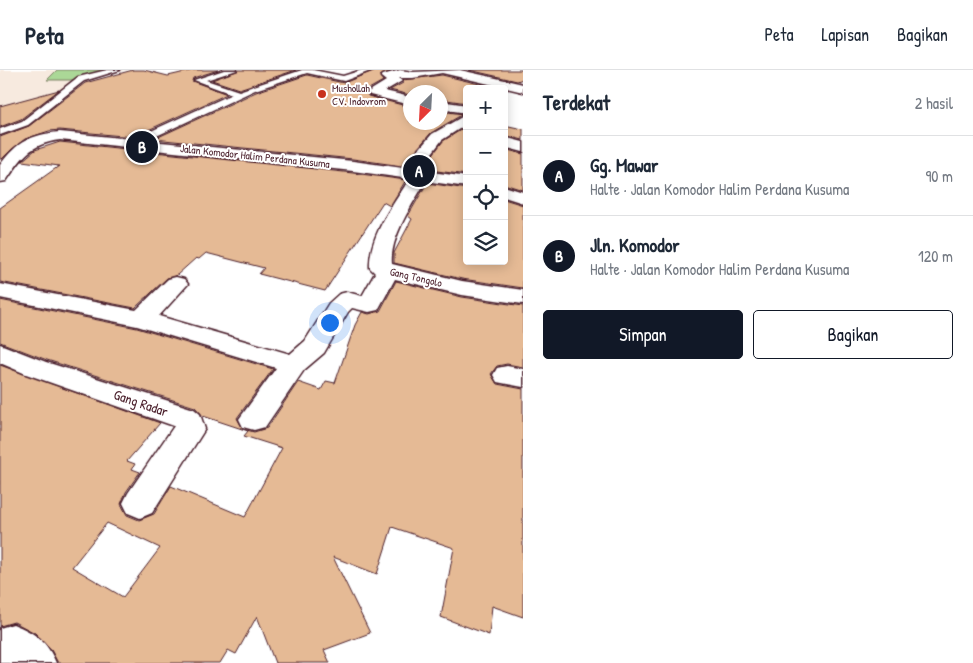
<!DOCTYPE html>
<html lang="id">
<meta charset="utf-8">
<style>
:root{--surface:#fff;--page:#f6f6f7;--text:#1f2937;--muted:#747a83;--line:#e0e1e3;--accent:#111827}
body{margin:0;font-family:"Patrick Hand",sans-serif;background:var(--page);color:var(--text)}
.controls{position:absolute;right:15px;top:15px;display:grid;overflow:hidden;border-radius:5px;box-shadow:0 2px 12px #0003}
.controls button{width:45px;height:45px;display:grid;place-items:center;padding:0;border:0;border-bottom:1px solid var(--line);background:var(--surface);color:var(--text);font:25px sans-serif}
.compass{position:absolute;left:403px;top:15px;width:45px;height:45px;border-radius:50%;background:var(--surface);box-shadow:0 2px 12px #0003;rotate:204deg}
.you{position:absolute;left:329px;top:252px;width:18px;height:18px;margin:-12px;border:4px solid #fff;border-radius:50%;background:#1a73e8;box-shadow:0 0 0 8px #1a73e833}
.badge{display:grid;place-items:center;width:32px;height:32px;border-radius:50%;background:var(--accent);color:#fff;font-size:16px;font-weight:700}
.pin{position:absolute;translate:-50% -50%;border:2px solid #fff;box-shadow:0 1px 5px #0006}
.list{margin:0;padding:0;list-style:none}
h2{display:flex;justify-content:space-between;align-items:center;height:65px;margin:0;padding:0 20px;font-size:21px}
h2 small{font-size:16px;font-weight:400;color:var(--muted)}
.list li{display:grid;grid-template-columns:32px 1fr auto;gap:15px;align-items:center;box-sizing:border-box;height:80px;padding:0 20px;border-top:1px solid var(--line)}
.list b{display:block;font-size:19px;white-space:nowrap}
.list p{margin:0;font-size:16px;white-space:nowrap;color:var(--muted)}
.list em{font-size:16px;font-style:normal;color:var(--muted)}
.actions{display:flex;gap:10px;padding:15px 20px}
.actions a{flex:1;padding:11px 0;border:1px solid var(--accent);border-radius:5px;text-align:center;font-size:18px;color:var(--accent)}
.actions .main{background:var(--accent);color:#fff}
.icon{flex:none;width:28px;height:28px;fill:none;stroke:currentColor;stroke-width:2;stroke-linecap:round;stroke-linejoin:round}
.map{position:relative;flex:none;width:523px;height:593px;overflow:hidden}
header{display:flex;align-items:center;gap:30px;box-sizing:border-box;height:70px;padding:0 25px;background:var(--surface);border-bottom:1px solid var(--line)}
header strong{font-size:24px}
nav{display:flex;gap:28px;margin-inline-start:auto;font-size:18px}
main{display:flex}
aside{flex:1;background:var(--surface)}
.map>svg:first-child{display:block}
.built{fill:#f7eadf}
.green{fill:#abd897;stroke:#7a7c61}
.building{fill:#e5ba95;stroke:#4a1f2b;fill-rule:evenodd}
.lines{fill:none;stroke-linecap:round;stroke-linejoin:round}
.service-casing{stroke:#4a1f2b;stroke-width:3}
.minor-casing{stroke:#4a1f2b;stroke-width:3}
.tertiary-casing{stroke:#4a1f2b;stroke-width:3}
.service{fill:#fff;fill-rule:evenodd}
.minor{fill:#fff;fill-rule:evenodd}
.tertiary{fill:#fff;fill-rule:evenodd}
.poi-dot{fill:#c8321e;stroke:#fff;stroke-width:2}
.labels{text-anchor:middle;stroke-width:4;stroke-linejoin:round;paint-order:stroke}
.far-poi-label{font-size:11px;fill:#4a1f2b;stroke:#fff;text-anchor:start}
.far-street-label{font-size:11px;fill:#4a1f2b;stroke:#fff}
.street-label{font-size:14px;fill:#4a1f2b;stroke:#fff}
</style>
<header>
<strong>Peta</strong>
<nav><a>Peta</a><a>Lapisan</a><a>Bagikan</a></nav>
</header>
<main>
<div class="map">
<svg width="523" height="593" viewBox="0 0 523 593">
<rect width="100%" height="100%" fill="#fff"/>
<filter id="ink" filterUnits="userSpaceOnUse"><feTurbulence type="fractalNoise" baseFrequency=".02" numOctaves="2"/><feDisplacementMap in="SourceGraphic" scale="10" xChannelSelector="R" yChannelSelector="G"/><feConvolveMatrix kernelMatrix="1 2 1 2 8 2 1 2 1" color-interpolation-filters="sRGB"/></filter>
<g filter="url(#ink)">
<path class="built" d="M0 0H128L87 8 79 11 35 55 0 98Z"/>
<path class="green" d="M57 0H109L72 10H47Z"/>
<path class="building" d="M133 0H144L168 6 194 0H218L193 8 192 11 227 24 133 67 60 60 49 61 25 69 12 79 2 89H0V67L29 56 85 13Z
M239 0H296L239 19 212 10Z
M375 0H393L380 6 383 11 367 20 368 26 410 37V52H440V41L463 44 431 63 402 96 353 89 154 69 256 22 307 5 344 13Z
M469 0H523V9L517 11Z
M442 5 496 18 467 19V33L440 29V22H410V25L390 20 403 13V10Z
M59 20 21 49 0 57V36Z
M504 55 523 59V70L504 65Z
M467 56V105L422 99 443 71Z
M60 72 353 103 406 110 390 136 383 132 325 221 259 204 264 198 206 183 199 189 196 188 177 205 167 208 135 238 0 212V138L59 96 22 91 35 80Z
M504 79 523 84V120L504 114Z
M427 113 467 119V191H504V129L523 135V218L462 209 394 193V183L412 149 408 146Z
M396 211 462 227 523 236V297L507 294 497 296 491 304 497 314 523 319V547L492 536 489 565 441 547 454 478 392 457 377 504 333 487 370 563 324 580 330 593H275L257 546 236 584 228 580 220 593H58L50 578 35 563 14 552 0 556V295L160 353 127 391 135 394 132 399 140 402 126 422 121 434 127 445 139 450 154 444 171 416 245 447 282 378 244 366 248 361 203 346 195 337 47 290 0 272V230L137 258 273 299 237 348 243 359 254 362 267 358 298 312 321 320 326 311 335 313 355 255 362 242 369 244 380 241ZM107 453 160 478 123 527 72 497Z"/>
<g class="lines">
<defs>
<path id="service" d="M107 0H120L84 11 28 55 0 65V59L22 51 78 7Z
M224 0H237L206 10 239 21 302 0H313L343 6 362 0H373L344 11 307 3 255 20 135 76H127L126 74 127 72 232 24 194 10Z"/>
<path id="minor" d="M400 0 413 2 460 0 523 14V22L442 3 413 8H398L402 11 385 21 410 27V35L370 25 368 22 386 11 381 7 383 5Z
M440 31 467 35V43L440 39Z
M467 44V54L442 70 419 100 427 101 430 105C416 128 389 167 392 194L462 211 523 220V234L462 225 395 209 378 240 369 242 352 238 348 242 324 283 304 300 265 357 254 360 243 357 239 349 276 298 137 256 0 228V214L136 240 168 209 176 207 184 209 188 214 159 246 290 284 305 271 329 233 339 224 347 222 362 226 375 203 370 198C368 166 394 134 410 108H401L398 104 432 64Z
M504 67 523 72V82L504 77Z
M0 274 46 292 194 339 200 344 205 359 152 443 140 448 128 443 123 433 128 423 174 356 26 304 0 293Z
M507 296 523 299V317L497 312 493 305 497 298Z
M13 554C35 563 47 571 56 593H0V558Z"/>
<path id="tertiary" d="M60 62 353 91 467 107V117L353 101 60 70C30 74 22 87 6 111L0 112V95C18 71 30 65 60 62Z
M504 116 523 122V133L504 127Z"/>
</defs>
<use href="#service" class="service-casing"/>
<use href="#minor" class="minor-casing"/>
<use href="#tertiary" class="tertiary-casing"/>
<use href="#service" class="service"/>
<use href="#minor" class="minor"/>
<use href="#tertiary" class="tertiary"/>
</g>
</g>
<circle class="poi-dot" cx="322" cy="24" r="5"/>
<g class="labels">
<g class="far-poi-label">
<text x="332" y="22">Mushollah<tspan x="332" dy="13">CV. Indovrom</tspan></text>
</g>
<g class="far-street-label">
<text transform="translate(255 86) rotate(6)" y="4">Jalan Komodor Halim Perdana Kusuma</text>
<text transform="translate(416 207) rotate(13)" y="4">Gang Tongolo</text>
</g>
<g class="street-label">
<text transform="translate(141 333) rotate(19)" y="5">Gang Radar</text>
</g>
</g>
</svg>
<div class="controls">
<button>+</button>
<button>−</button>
<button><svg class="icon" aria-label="locate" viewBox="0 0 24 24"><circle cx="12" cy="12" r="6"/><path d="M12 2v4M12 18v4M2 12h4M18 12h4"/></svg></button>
<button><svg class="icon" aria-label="layers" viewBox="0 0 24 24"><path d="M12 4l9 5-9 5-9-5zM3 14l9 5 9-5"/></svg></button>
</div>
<svg class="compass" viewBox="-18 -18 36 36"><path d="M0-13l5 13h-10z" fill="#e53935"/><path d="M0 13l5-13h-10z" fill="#747a83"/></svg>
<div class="you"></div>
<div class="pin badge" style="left:419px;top:101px">A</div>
<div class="pin badge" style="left:142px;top:77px">B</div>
</div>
<aside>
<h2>Terdekat<small>2 hasil</small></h2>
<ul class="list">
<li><span class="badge">A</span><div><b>Gg. Mawar</b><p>Halte · Jalan Komodor Halim Perdana Kusuma</p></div><em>90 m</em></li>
<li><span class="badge">B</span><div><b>Jln. Komodor</b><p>Halte · Jalan Komodor Halim Perdana Kusuma</p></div><em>120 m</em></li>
</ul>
<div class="actions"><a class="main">Simpan</a><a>Bagikan</a></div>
</aside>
</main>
